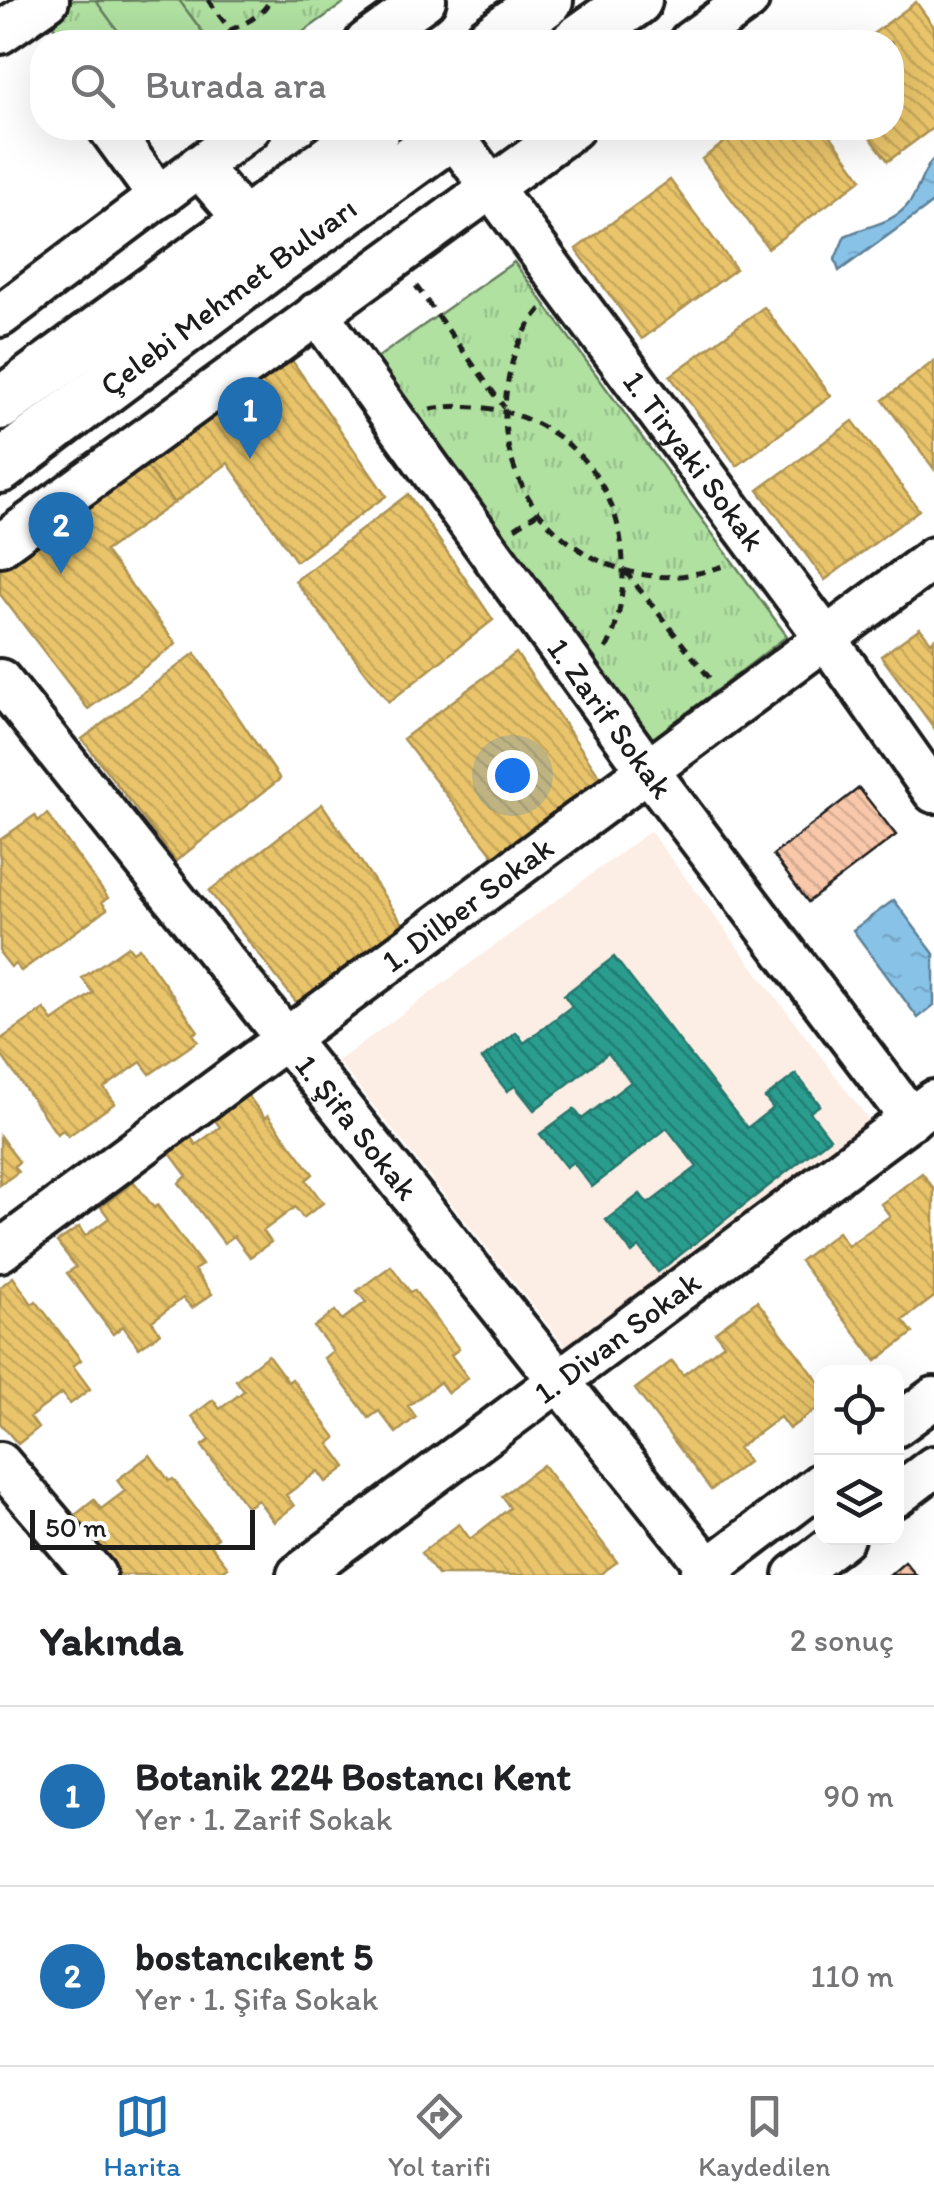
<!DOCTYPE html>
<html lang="tr">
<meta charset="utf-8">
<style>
:root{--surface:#fff;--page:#f6f6f6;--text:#202124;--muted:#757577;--line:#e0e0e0;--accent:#1f6fb2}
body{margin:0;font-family:Itim,sans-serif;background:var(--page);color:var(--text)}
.controls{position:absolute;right:30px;bottom:30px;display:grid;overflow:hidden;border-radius:20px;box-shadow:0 10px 40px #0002}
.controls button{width:90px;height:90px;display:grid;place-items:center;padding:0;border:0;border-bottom:2px solid var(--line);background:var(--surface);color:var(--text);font:50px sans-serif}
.scale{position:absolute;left:30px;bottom:25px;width:225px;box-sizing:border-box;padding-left:10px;border:5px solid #1c1c1c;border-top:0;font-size:28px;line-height:35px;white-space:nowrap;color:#1c1c1c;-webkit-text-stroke:8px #fff;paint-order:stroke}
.you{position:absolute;left:512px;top:775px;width:35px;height:35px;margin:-25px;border:8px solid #fff;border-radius:50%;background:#1a73e8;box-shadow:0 0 0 15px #1a73e833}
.badge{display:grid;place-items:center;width:65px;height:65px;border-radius:50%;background:var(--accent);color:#fff;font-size:32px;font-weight:700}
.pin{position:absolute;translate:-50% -82px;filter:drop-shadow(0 2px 5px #0008)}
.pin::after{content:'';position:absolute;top:52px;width:35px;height:30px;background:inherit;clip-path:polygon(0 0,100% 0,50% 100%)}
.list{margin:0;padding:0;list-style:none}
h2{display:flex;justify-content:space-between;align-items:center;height:130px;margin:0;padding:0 40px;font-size:42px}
h2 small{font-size:32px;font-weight:400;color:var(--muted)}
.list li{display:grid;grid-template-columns:65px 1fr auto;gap:30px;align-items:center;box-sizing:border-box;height:180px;padding:0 40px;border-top:2px solid var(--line)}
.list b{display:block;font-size:38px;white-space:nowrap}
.list p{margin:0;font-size:32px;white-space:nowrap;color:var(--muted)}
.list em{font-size:32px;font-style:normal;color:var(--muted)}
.icon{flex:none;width:55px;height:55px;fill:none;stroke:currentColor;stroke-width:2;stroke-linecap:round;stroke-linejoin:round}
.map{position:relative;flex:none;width:934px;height:1575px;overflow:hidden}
.search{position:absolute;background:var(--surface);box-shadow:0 10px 40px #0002;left:30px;right:30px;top:30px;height:110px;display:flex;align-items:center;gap:25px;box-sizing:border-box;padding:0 35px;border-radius:40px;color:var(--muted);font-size:38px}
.sheet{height:490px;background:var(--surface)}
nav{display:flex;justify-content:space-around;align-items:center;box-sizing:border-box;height:140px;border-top:2px solid var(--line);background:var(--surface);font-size:28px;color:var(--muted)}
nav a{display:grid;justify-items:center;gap:5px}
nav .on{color:var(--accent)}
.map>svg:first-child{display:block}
.built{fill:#fdeee5}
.park{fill:url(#park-tufts);stroke:#667e5e;stroke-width:2.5}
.pitch{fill:#b0e1a1;stroke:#667e5e;stroke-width:2.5}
.water{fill:url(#water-ripples);stroke:#5d8096;stroke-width:2.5}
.homes{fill:url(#homes-back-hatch);stroke:#ac9253;stroke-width:2.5}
.schools{fill:url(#schools-back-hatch);stroke:#26766c;stroke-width:2.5}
.building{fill:url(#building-back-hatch);stroke:#1c1c1c;stroke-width:2.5}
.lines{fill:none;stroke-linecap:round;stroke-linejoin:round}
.minor-casing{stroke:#1c1c1c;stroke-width:48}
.major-casing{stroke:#1c1c1c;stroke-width:58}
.path{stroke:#1c1c1c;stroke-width:5;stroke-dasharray:10 8;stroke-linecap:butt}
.minor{stroke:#fff;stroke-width:40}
.major{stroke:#fff;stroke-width:50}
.labels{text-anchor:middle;stroke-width:10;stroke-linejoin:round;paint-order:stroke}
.street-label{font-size:32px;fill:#1c1c1c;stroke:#fff}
</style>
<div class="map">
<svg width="934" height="1575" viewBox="0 0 934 1575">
<defs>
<pattern id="park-tufts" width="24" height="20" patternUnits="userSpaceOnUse" patternTransform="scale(2.5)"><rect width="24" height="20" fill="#b0e1a1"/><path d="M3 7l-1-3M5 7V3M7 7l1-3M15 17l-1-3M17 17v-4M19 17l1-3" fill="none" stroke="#97c08a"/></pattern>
<pattern id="water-ripples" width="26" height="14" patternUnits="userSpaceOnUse" patternTransform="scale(2.5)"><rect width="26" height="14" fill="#88c2e7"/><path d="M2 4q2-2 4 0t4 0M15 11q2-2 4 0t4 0" fill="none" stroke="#75a6c6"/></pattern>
<pattern id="homes-back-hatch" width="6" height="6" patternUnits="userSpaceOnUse" patternTransform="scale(2.5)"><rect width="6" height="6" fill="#e9c46a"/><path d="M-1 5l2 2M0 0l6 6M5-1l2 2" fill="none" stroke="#c7a85b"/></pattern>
<pattern id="schools-back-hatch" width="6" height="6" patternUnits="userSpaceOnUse" patternTransform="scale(2.5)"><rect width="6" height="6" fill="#2a9d8f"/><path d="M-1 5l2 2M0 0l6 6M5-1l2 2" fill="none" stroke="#237f74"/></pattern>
<pattern id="building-back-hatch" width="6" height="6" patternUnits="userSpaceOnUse" patternTransform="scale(2.5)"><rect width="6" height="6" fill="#f9c7a9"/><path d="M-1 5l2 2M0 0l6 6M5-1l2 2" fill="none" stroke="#d5aa91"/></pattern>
</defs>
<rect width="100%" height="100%" fill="#fff"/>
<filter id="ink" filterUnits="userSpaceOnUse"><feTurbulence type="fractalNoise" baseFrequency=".01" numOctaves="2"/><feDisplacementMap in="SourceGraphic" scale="20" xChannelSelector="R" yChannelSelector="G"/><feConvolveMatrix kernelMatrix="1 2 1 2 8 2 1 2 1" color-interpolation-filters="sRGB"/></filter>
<g filter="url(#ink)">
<path class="built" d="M650 831 873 1125 577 1361 338 1061Z"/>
<path class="park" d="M66 0H348L289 42H66L45 15Z
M514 262 787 636 644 746 374 360Z"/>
<path class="pitch" d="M179 0 210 42H126L96 1Z"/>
<path class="water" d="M934 158V202L839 271 835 259 845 236C868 225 894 224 910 202 920 188 922 171 934 158Z
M894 900 934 954V1005L918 1018 853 930Z"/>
<path class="homes" d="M916 2 934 27V127L888 161 863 128H892V42H862Z
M744 128H825L862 179 768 248 702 159Z
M670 180 736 269 642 339 576 249Z
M764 307 831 396 737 466 670 376Z
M284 349 386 496 296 561 228 463 174 503 137 454Z
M934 361V469L883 400Z
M853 421 919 510 825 580 758 490Z
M137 454 174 503 105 551 176 644 88 709 0 594V555Z
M408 494 493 620 389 702 295 581Z
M920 628 931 642 934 639V728L881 656Z
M195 653 280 779 176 861 82 739Z
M516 653 601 778 497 860 403 739Z
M322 804 407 930 304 1012 209 891Z
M47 814 108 898 102 902 107 909 21 971 15 964 11 967 0 953V840L35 815 38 821Z
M128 946 133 952 139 948 198 1031 193 1034 198 1041 150 1074 141 1062 104 1088 115 1103 68 1136 63 1130 57 1134 0 1053V1040L44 1009 53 1021 93 993 82 978Z
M245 1092 265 1118 268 1115 313 1174 306 1180 323 1203 303 1218 295 1207 263 1231 271 1242 250 1257 234 1236 224 1243 179 1183 187 1176 169 1152 190 1136 196 1145 220 1127 212 1116Z
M0 1136 19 1162 14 1166 18 1172 0 1185Z
M922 1173 934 1189V1297L903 1320 913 1333 876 1361 800 1261 838 1232 848 1246 890 1216 881 1204Z
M134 1182 154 1208 157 1205 202 1265 194 1270 212 1294 192 1308 183 1298 152 1321 160 1333 139 1348 123 1326 113 1334 67 1273 76 1267 57 1242 79 1227 85 1236 109 1218 101 1207Z
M391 1266 410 1292 414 1290 459 1349 451 1355 468 1378 448 1393 440 1382 408 1406 416 1417 396 1433 379 1411 369 1418 324 1358 333 1351 314 1327 335 1311 342 1320 366 1302 357 1291Z
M13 1277 32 1304 36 1301 81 1360 73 1366 90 1389 70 1404 62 1393 30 1417 38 1428 18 1444 0 1423V1287Z
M757 1301 822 1386V1405L789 1429 780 1417 738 1448 748 1462 711 1490 635 1389 672 1361 683 1375 724 1344 715 1332Z
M268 1355 288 1382 292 1379 336 1438 329 1444 346 1467 326 1482 318 1471 286 1495 294 1506 274 1522 258 1500 247 1507 202 1446 210 1440 192 1416 213 1400 220 1409 244 1391 236 1380Z
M150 1455 169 1481 173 1479 218 1538 210 1544 228 1567 217 1575H203L199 1571 193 1575H105L83 1547 92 1540 74 1516 94 1500 101 1509 125 1491 117 1480Z
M543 1465 617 1562 599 1575H438L421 1553 459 1524 470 1539 510 1508 502 1496Z"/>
<path class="schools" d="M614 957 747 1128 773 1108 765 1098 796 1074 820 1105 810 1112 830 1138 658 1272 639 1247 632 1253 606 1220 640 1194 648 1204 697 1167 667 1128 592 1187 573 1162 566 1167 540 1134 574 1109 582 1119 631 1082 608 1053 534 1110 515 1086 507 1091 482 1059 516 1032 524 1043 572 1006 564 995Z"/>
<path class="building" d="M859 788 896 835 808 902 773 855Z
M905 1562 916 1575H890Z"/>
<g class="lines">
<defs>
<g id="minor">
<path d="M0 33 48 0"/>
<path d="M366 42 425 0"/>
<path d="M690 42 748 0"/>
<path d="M109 128 159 197"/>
<path id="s1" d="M451 133 825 637 934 792"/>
<path d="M198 166 247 222"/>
<path id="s2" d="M317 313 647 769 911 1119"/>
<path d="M0 316 250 128"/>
<path d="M0 545 573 128"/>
<path id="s3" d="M0 680 714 1575"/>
<path id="s4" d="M0 1251 934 558"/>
<path d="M896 1426 934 1398"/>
<path d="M0 1463 95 1575"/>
<path d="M896 1496 934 1467"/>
<path id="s5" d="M298 1575 934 1101"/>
<path d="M701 1575 822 1483"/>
<path d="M795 1575 843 1538"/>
</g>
<g id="major">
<path d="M489 42 547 0"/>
<path d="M577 42 636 0"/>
<path d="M0 404 375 128"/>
<path id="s6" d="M0 467 277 259 458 128"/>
</g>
</defs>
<use href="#minor" class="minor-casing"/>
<use href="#major" class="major-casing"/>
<path class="path" d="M208 0 239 42
M230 30C245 24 263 15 270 0
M416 286 504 407
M541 309C516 338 507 370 505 408 502 492 564 562 646 575 675 580 703 573 730 564
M430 409C537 391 627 466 623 576 622 601 618 628 605 651
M515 528 537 513
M625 571 711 680"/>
<use href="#minor" class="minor"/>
<use href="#major" class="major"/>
</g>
</g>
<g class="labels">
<g class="street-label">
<text dy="11" stroke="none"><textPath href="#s6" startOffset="285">Çelebi Mehmet Bulvarı</textPath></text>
<text dy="11" stroke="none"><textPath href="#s1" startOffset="408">1. Tiryaki Sokak</textPath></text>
<text dy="11" stroke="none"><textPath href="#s2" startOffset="500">1. Zarif Sokak</textPath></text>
<text dy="11" stroke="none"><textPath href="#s4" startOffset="582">1. Dilber Sokak</textPath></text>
<text dy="11" stroke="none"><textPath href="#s3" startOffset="572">1. Şifa Sokak</textPath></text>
<text dy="11" stroke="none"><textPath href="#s5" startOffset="398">1. Divan Sokak</textPath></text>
</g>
</g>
</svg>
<div class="controls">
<button><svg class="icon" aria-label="locate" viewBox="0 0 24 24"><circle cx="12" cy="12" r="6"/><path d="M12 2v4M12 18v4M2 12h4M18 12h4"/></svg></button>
<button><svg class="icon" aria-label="layers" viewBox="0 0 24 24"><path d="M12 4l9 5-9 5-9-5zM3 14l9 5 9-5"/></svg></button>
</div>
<div class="scale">50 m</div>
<div class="you"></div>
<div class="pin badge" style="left:250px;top:459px">1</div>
<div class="pin badge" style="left:61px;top:574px">2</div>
<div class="search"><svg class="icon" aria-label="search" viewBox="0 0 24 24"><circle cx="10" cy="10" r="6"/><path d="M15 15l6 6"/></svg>Burada ara</div>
</div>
<section class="sheet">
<h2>Yakında<small>2 sonuç</small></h2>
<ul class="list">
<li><span class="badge">1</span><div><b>Botanik 224 Bostancı Kent</b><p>Yer · 1. Zarif Sokak</p></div><em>90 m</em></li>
<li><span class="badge">2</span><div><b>bostancıkent 5</b><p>Yer · 1. Şifa Sokak</p></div><em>110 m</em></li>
</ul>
</section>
<nav>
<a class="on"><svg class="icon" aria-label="map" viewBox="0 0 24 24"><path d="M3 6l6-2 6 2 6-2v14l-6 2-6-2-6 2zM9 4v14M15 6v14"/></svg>Harita</a>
<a><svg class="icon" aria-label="directions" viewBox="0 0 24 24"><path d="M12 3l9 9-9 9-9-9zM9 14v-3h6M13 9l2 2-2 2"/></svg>Yol tarifi</a>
<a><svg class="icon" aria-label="saved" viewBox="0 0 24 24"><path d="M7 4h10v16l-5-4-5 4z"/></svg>Kaydedilen</a>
</nav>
